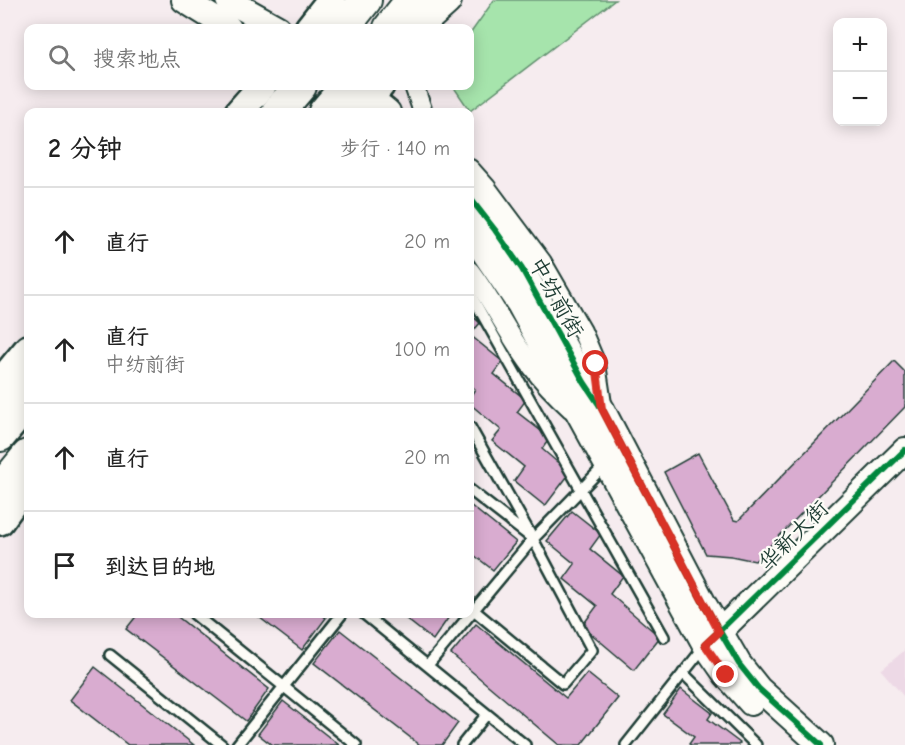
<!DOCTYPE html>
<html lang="zh">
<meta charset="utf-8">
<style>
:root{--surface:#fff;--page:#f6f6f6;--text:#222;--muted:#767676;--line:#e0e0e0}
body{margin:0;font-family:"Comic Neue","LXGW WenKai TC",sans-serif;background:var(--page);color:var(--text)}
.controls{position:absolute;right:18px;top:18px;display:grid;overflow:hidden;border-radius:12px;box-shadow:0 3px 15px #0003}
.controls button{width:54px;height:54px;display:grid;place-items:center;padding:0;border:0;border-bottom:2px solid var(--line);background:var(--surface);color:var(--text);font:30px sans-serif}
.stop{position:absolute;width:18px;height:18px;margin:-14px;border:4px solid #d93025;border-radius:50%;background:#fff}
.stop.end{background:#d93025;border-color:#fff;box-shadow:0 2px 6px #0008}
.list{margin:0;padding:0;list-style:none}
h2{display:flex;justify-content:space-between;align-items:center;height:78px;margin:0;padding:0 24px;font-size:26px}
h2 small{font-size:20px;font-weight:400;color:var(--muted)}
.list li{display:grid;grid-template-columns:39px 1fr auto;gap:18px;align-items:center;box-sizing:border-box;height:108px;padding:0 24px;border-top:2px solid var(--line)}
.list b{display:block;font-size:22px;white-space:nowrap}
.list p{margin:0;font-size:20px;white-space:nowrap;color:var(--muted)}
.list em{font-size:20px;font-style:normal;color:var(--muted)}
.icon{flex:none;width:33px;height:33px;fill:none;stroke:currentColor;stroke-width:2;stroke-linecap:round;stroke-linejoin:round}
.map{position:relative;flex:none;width:905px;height:745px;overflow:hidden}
.search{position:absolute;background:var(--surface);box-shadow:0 3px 15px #0003;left:24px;top:24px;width:450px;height:66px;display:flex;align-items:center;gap:15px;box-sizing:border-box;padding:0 21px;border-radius:12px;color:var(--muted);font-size:22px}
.panel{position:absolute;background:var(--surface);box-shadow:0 3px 15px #0003;left:24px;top:108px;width:450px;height:510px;border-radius:12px}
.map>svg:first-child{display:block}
.built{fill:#edd9e6}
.green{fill:#a6e4ac;stroke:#629070;stroke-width:1.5}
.building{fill:#d9acd0;stroke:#1f3d34;stroke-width:1.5}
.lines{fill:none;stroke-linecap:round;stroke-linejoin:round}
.lane-casing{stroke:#1f3d34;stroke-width:14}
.street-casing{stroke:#1f3d34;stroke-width:22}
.secondary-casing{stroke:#1f3d34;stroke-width:28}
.primary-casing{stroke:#1f3d34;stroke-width:32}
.highway-casing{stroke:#1f3d34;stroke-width:36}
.lane{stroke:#fdfcf7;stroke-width:9}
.street{stroke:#fdfcf7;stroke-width:18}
.secondary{stroke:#fdfcf7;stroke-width:24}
.primary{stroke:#fdfcf7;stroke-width:27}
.highway{stroke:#fdfcf7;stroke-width:32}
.cycleway-casing{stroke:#fdfcf7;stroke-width:10}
.cycleway{stroke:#00873e;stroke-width:6}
.route{stroke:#d93025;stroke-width:8}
.labels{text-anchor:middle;stroke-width:4.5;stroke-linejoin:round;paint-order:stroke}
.street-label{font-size:22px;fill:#1f3d34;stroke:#fdfcf7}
</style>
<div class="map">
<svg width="905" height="745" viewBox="0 0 905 745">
<rect width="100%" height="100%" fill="#f6ecef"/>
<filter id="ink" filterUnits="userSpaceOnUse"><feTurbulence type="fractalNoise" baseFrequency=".0167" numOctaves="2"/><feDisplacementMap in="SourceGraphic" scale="12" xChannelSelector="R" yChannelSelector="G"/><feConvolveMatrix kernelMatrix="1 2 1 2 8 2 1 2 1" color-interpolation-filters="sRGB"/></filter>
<g filter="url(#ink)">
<path class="built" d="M905 650V698L881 670Z"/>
<path class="green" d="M494 0H615L470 111 453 86H470V34Z"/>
<path class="building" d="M470 314 480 323 470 335 503 362 494 374 526 400 517 412 550 438 542 449 570 473 545 506 514 481 524 467 492 441 501 430 470 404V397L475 389 470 385Z
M894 361 905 372V407L755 561 731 556 706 554 664 472 698 453 734 520 738 521Z
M470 505 516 542 493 570 470 552Z
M572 511 601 534 590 549 623 576 610 594 660 637 634 670 582 626 597 606 564 579 575 564 547 541Z
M138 614H174L269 689 246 721 126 629Z
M255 614H321L326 618 302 650Z
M400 614H451L433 640Z
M476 624 566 698 587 673 618 698 581 745H559L451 654Z
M340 630 458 723 442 745H420L314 663Z
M95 667 194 745H128L70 700Z
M681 689 712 713 708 719 740 743 738 745H691L689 744 694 737 663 714Z
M283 701 339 745H272L258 734Z"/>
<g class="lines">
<defs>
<path id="lane" d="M470 293 664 637
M470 427 533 539 592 650 563 684 470 607
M470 490 529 536
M194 614 356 745
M364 614 525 745
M110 655 222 745
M428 665 533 539 605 465
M683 673 756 745
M237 745 342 614
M462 745 487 714
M626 745 704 647"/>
<path id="street" d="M414 86 423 112
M470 169 486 187 542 262 582 331 596 364 602 404
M470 271C493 301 509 337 533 368 544 383 557 396 571 409"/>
<path id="secondary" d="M184 0 229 28
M228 0 278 28
M382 107 388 112
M470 198 495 230 522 269 584 382 602 409 704 604 739 664 759 689 821 745
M470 232 519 304 705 645 726 675 751 703
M708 643 905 450"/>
<path id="primary" d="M309 28 331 0
M239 112 262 86
M355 112 380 86
M0 383 28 349
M0 409 28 380
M0 521 28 482"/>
<path id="highway" d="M343 28 365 0
M390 28 412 0
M414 28 445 0
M278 112 300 86
M325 112 347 86
M0 435 28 401
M0 490 28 456"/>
</defs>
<use href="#lane" class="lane-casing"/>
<use href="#street" class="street-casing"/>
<use href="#secondary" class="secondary-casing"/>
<use href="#primary" class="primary-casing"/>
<use href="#highway" class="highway-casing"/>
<use href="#lane" class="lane"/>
<use href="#street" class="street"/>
<use href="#secondary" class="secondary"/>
<use href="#primary" class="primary"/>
<use href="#highway" class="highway"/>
<defs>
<path id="cycleway" d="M470 198 495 230 522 269 584 382 602 409 704 604 739 664 759 689 821 745
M705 645 905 450"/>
</defs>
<use href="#cycleway" class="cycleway-casing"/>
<use href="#cycleway" class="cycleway"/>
</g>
</g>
<g class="lines" filter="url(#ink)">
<path class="route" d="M596 364 602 409 719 632 705 645 726 675"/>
</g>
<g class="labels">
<g class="street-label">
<text transform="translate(557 297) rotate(61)" y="8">中纺前街</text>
<text transform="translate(793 535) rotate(-45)" y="8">华新大街</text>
</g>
</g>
</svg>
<div class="controls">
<button>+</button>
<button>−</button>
</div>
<div class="stop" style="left:596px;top:364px"></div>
<div class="stop end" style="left:726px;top:675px"></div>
<div class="search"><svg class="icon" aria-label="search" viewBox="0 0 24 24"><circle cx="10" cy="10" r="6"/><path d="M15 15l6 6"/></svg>搜索地点</div>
<section class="panel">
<h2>2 分钟<small>步行 · 140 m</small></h2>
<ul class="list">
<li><svg class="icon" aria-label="ahead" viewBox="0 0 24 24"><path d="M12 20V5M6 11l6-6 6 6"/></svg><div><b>直行</b></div><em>20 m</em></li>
<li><svg class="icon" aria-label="ahead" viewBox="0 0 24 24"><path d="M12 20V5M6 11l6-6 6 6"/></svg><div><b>直行</b><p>中纺前街</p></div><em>100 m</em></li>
<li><svg class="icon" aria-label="ahead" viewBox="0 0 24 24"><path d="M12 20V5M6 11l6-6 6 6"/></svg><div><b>直行</b></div><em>20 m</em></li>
<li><svg class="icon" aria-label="arrive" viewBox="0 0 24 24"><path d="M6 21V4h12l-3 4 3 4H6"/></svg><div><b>到达目的地</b></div></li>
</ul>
</section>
</div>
